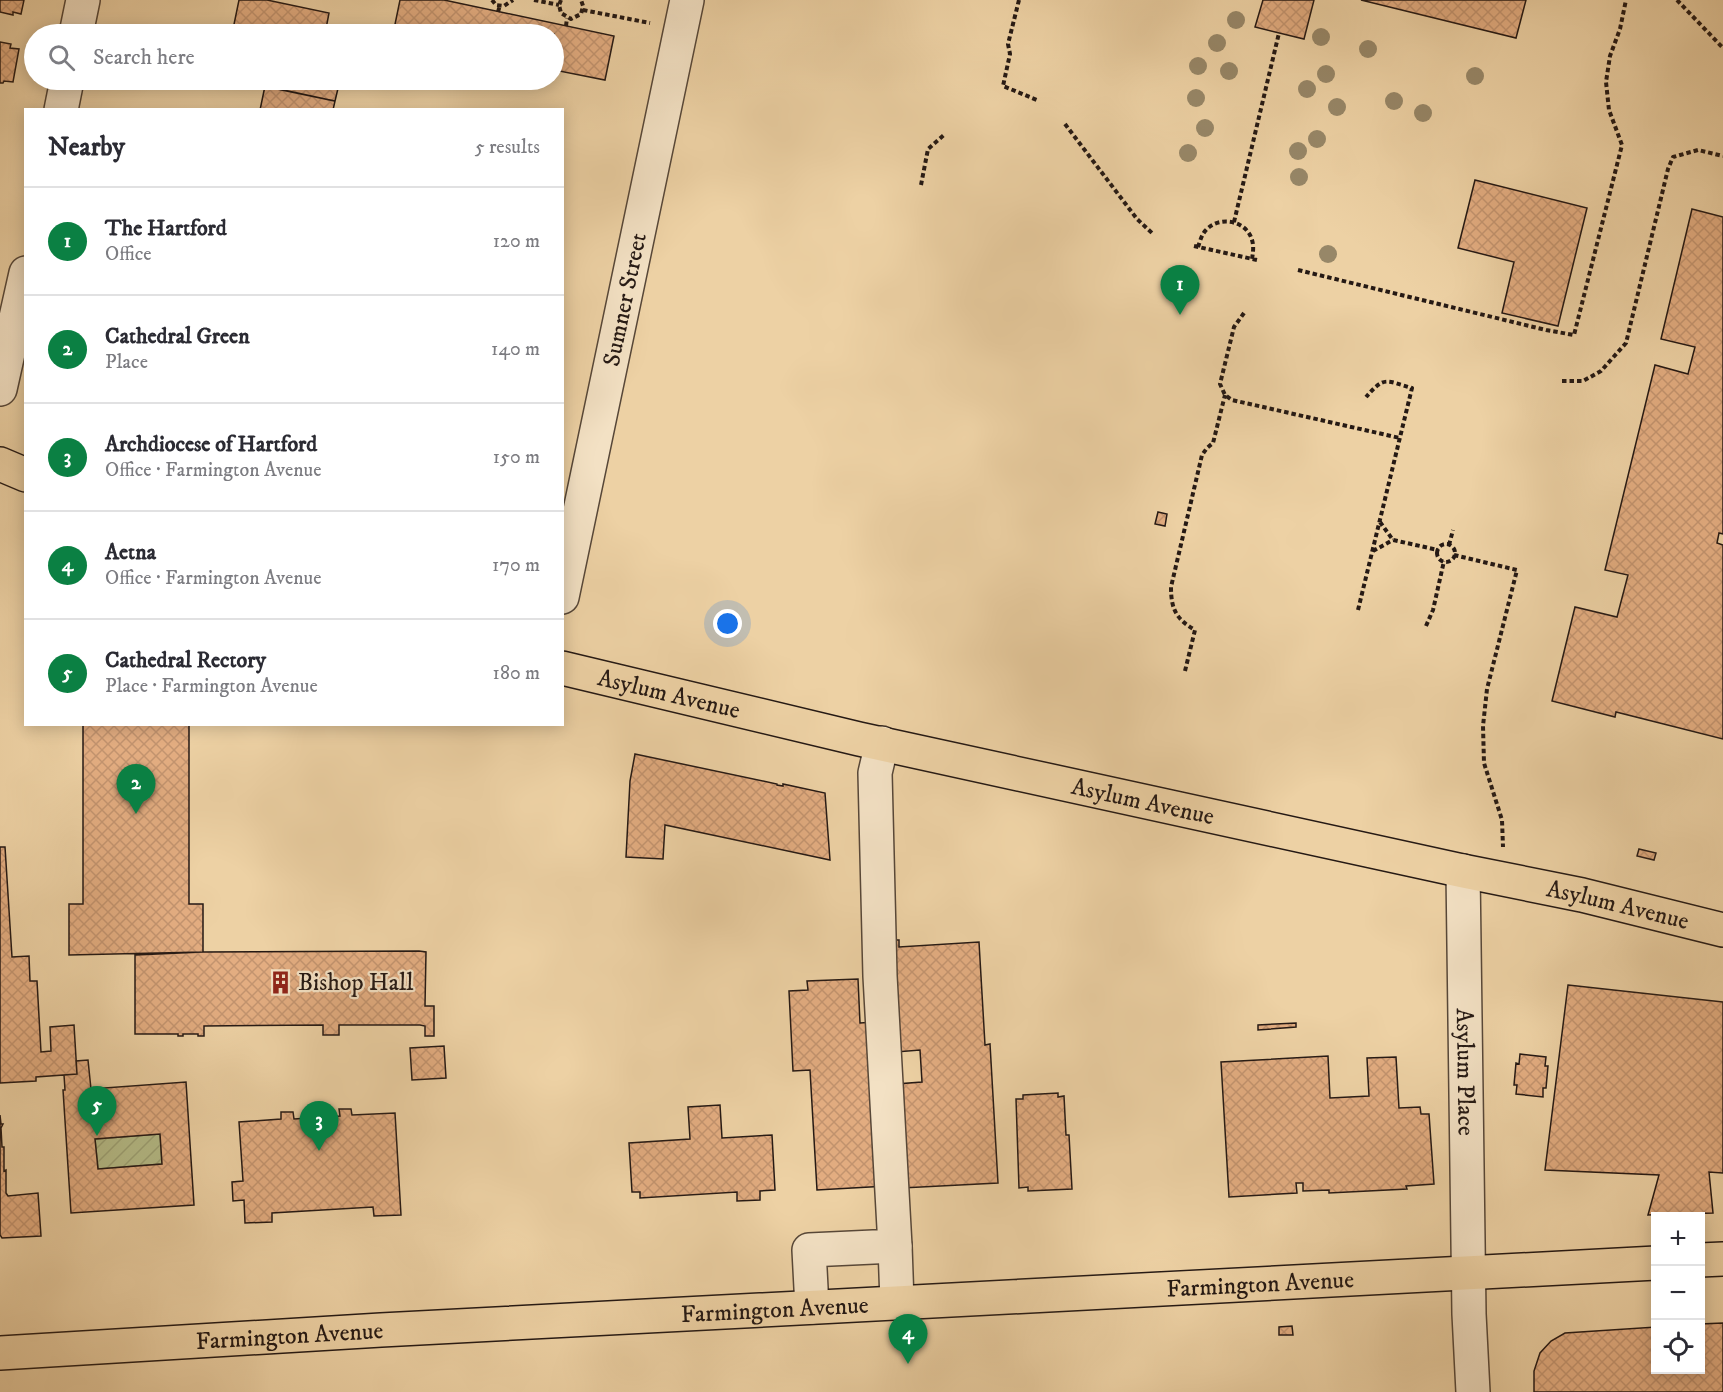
<!DOCTYPE html>
<meta charset="utf-8">
<style>
:root{--surface:#fff;--page:#f2f2f3;--text:#2b2b33;--muted:#7c7c81;--line:#e1e1e2;--accent:#0b8043}
body{margin:0;font-family:"IM FELL DW Pica",serif;background:var(--page);color:var(--text)}
.controls{position:absolute;right:18px;bottom:18px;display:grid;overflow:hidden;border-radius:0px;box-shadow:0 3px 15px #0003}
.controls button{width:54px;height:54px;display:grid;place-items:center;padding:0;border:0;border-bottom:2px solid var(--line);background:var(--surface);color:var(--text);font:30px sans-serif}
.you{position:absolute;left:728px;top:624px;width:21px;height:21px;margin:-15px;border:4px solid #fff;border-radius:50%;background:#1a73e8;box-shadow:0 0 0 9px #1a73e833}
.badge{display:grid;place-items:center;width:39px;height:39px;border-radius:50%;background:var(--accent);color:#fff;font-size:20px;font-weight:700}
.pin{position:absolute;translate:-50% -50px;filter:drop-shadow(0 2px 3px #0008)}
.pin::after{content:'';position:absolute;top:32px;width:21px;height:18px;background:inherit;clip-path:polygon(0 0,100% 0,50% 100%)}
.list{margin:0;padding:0;list-style:none}
h2{display:flex;justify-content:space-between;align-items:center;height:78px;margin:0;padding:0 24px;font-size:26px}
h2 small{font-size:20px;font-weight:400;color:var(--muted)}
.list li{display:grid;grid-template-columns:39px 1fr auto;gap:18px;align-items:center;box-sizing:border-box;height:108px;padding:0 24px;border-top:2px solid var(--line)}
.list b{display:block;font-size:22px;white-space:nowrap}
.list p{margin:0;font-size:20px;white-space:nowrap;color:var(--muted)}
.list em{font-size:20px;font-style:normal;color:var(--muted)}
.icon{flex:none;width:33px;height:33px;fill:none;stroke:currentColor;stroke-width:2;stroke-linecap:round;stroke-linejoin:round}
.map{position:relative;flex:none;width:1723px;height:1392px;overflow:hidden}
.search{position:absolute;background:var(--surface);box-shadow:0 3px 15px #0003;left:24px;top:24px;width:540px;height:66px;display:flex;align-items:center;gap:15px;box-sizing:border-box;padding:0 21px;border-radius:33px;color:var(--muted);font-size:22px}
.panel{position:absolute;background:var(--surface);box-shadow:0 3px 15px #0003;left:24px;top:108px;width:540px;height:618px;border-radius:0px}
.map>svg:first-child{display:block}
.garden{fill:url(#garden-furrows);stroke:#6d6a4e;stroke-width:1.5}
.building{fill:url(#building-cross-hatch);stroke:#251914;stroke-width:1.5;fill-rule:evenodd}
.lines{fill:none;stroke-linecap:round;stroke-linejoin:round}
.minor-casing{stroke:#574738;stroke-width:36}
.major-casing{stroke:#251914;stroke-width:36}
.path{stroke:#251914;stroke-width:4;stroke-dasharray:4.5 3;stroke-linecap:butt}
.minor{stroke:#f3e1c4;stroke-width:33}
.major{stroke:#edd1a4;stroke-width:33}
.tree{fill:#978768}
.labels{text-anchor:middle;stroke-width:4.5;stroke-linejoin:round;paint-order:stroke}
.street-label{font-size:24px;fill:#251914;stroke:#f3e1c4}
.poi-label{font-size:24px;fill:#251914;stroke:#f3e1c4;text-anchor:start}
</style>
<div class="map">
<svg width="1723" height="1392" viewBox="0 0 1723 1392">
<defs>
<pattern id="garden-furrows" width="10" height="10" patternUnits="userSpaceOnUse" patternTransform="scale(1.5)"><rect width="10" height="10" fill="#b5bc88"/><path d="M-1 1l2-2M0 10L10 0M9 11l2-2" fill="none" stroke="#9ca174"/></pattern>
<pattern id="building-cross-hatch" width="8" height="8" patternUnits="userSpaceOnUse" patternTransform="scale(1.5)"><rect width="8" height="8" fill="#e3ad81"/><path d="M0 0l8 8M0 8l8-8" fill="none" stroke="#c3946f"/></pattern>
</defs>
<rect width="100%" height="100%" fill="#edd1a4"/>
<filter id="stains"><feTurbulence type="fractalNoise" baseFrequency=".00333" numOctaves="4"/><feColorMatrix values="0 0 0 0 .2 0 0 0 0 .09 0 0 0 0 .02 0 0 0 .5 -.17"/></filter>
<radialGradient id="worn" r=".72"><stop offset=".6" stop-color="#630" stop-opacity="0"/><stop offset="1" stop-color="#630" stop-opacity=".3"/></radialGradient>
<path class="garden" d="M160 1134 162 1164 98 1169 95 1139Z"/>
<path class="building" d="M0 0H24L21 14 13 12V15L0 12Z
M239 0H267L329 13 325 34H232Z
M400 0H444L614 36 605 80 554 70V34H393Z
M1263 0H1314L1304 39 1255 27Z
M1361 0H1526L1516 38Z
M0 42 11 44 10 48 19 49 13 82 4 81 3 83H0Z
M234 80H340L335 101Z
M265 86 335 101 333 110H260Z
M1475 180 1587 208 1558 326 1502 313 1514 262 1458 248Z
M1692 209 1723 217V534L1719 533 1717 543 1723 545V739L1616 712 1615 717 1552 701 1575 607 1617 617 1628 575 1605 570 1655 365 1688 374 1695 347 1661 339Z
M1158 512 1167 514 1165 526 1155 524Z
M189 724V904H203V952L69 955V904H83V725L56 724Z
M635 754 777 784V785L783 786V784L825 793 830 860 665 825 663 859 626 857 630 781Z
M0 847H5L12 957 29 956 30 981H37L41 1052 51 1051 50 1027 74 1025 77 1074 36 1077V1081L0 1083Z
M1639 849 1656 853 1654 860 1637 856Z
M889 940H899V947L979 942 985 1045 990 1044 998 1183 902 1188 896 1084 922 1082 920 1050 896 1052Z
M419 951 426 952 425 1006H434V1036H425V1026L420 1025H339V1035H323V1025L204 1026V1036H198V1034H183V1036H178V1034H135V955L203 952Z
M858 979 860 1023 875 1022 887 1186 817 1190 810 1070 793 1071 789 991 808 990 807 981Z
M1568 985 1723 1002V1173L1709 1172 1713 1213 1648 1215 1659 1175 1545 1170Z
M1296 1023V1027L1258 1030V1025Z
M444 1046 446 1078 412 1080 410 1048Z
M1520 1054 1546 1057 1545 1066H1548L1546 1088H1543V1097L1516 1094 1517 1085H1514L1516 1063 1519 1064Z
M1328 1056 1330 1098 1369 1096 1367 1058 1396 1057 1399 1108 1420 1107 1421 1114H1429L1434 1184 1406 1186 1407 1189 1329 1193V1190L1303 1191V1183H1296L1297 1193 1229 1197 1221 1062Z
M88 1060 91 1089 186 1082 194 1205 71 1213 63 1090H65L64 1075 77 1074 76 1061ZM160 1134 162 1164 98 1169 95 1139Z
M1058 1093V1097L1064 1096 1066 1135H1069L1072 1189 1028 1191V1187L1019 1188 1016 1099H1023V1095Z
M720 1105 722 1138 772 1135 775 1190 760 1191V1200L737 1201V1192L640 1198V1192H632L629 1143 690 1139 688 1107Z
M339 1109H351L352 1115 395 1113 401 1215 374 1216 373 1207 272 1213V1222L245 1223 244 1200 233 1201 232 1182 243 1181 239 1122 281 1119V1112H293L294 1119 340 1116Z
M0 1115 1 1124H3L1 1128 2 1147H4V1171L6 1170V1193L8 1196 38 1193 41 1236 2 1238 0 1235Z
M1723 1323V1392H1534V1371L1540 1353 1551 1341 1565 1333 1656 1327V1370H1700V1324Z
M1292 1326 1293 1335H1279V1327Z"/>
<g class="lines">
<defs>
<g id="minor">
<path d="M76 34 83 0"/>
<path d="M61 110 67 80"/>
<path d="M0 389 26 273"/>
<path id="s1" d="M562 597 687 0"/>
<path id="s2" d="M1463 871 1469 1314 1473 1392"/>
<path d="M895 1246 897 1302"/>
<path d="M812 1307 809 1250 895 1246 880 976 875 773 882 743"/>
</g>
<g id="major">
<path d="M0 464 26 475"/>
<path id="s3" d="M562 668 859 739 1463 871 1582 895 1723 930"/>
<path d="M1700 1260 1723 1259"/>
<path id="s4" d="M0 1353 381 1330 1656 1263"/>
</g>
</defs>
<use href="#minor" class="minor-casing"/>
<use href="#major" class="major-casing"/>
<path class="path" d="M492 0 496 5 504 6 513 0
M534 0 559 5
M561 0 559 5 561 13 571 19 581 14 583 6 581 0
M1019 0 1008 44 1010 54 1003 86 1037 100
M1677 0 1723 48
M583 10 650 23
M498 12 500 5
M566 26 567 18
M1065 124 1137 219 1152 233
M921 185 928 149 944 135
M1234 222 1279 33
M1194 246 1257 260
M1198 247C1200 241 1202 234 1206 230 1220 215 1247 221 1252 240 1254 246 1253 253 1252 259
M1298 270 1546 330 1574 335 1622 145 1609 110 1606 82 1610 56 1620 29 1626 0
M1244 313 1234 327 1220 384 1225 395 1232 400 1400 438
M1562 381H1583L1601 371 1626 343 1668 169 1673 157 1698 150 1723 156
M1380 522 1393 540 1438 550
M1437 553a9 9 0 1 1 18 0a9 9 0 1 1-18 0Z
M1449 545 1453 530
M1373 551 1393 540
M1454 555 1517 570 1487 689 1483 726 1484 763 1502 820 1503 847
M1358 610 1412 388C1386 381 1385 375 1366 397
M1426 626 1433 610 1444 561
M1185 671 1195 630C1176 619 1171 609 1171 587L1202 455 1207 448 1213 443 1225 395"/>
<use href="#minor" class="minor"/>
<use href="#major" class="major"/>
</g>
<g class="tree">
<circle cx="1236" cy="20" r="9"/>
<circle cx="1321" cy="37" r="9"/>
<circle cx="1217" cy="43" r="9"/>
<circle cx="1368" cy="49" r="9"/>
<circle cx="1198" cy="66" r="9"/>
<circle cx="1229" cy="71" r="9"/>
<circle cx="1326" cy="74" r="9"/>
<circle cx="1475" cy="76" r="9"/>
<circle cx="1307" cy="89" r="9"/>
<circle cx="1196" cy="98" r="9"/>
<circle cx="1394" cy="101" r="9"/>
<circle cx="1337" cy="107" r="9"/>
<circle cx="1423" cy="113" r="9"/>
<circle cx="1205" cy="128" r="9"/>
<circle cx="1317" cy="139" r="9"/>
<circle cx="1298" cy="151" r="9"/>
<circle cx="1188" cy="153" r="9"/>
<circle cx="1299" cy="177" r="9"/>
<circle cx="1328" cy="254" r="9"/>
</g>
<defs>
<symbol id="building-bare" viewBox="-9 -9 18 18"><path d="M-4-6H4V6H1V3H-1V6H-4ZM-2.5-4.3h1.7v1.8h-1.7ZM.8-4.3h1.7v1.8H.8ZM-2.5-1h1.7V.8h-1.7ZM.8-1h1.7V.8H.8Z" fill="#8f2418" stroke="#f3e1c4" stroke-width="2.5" paint-order="stroke"/></symbol>
</defs>
<g fill-rule="evenodd">
<use href="#building-bare" x="264" y="966" width="33" height="33"/>
</g>
<g class="labels">
<g class="street-label">
<text dy="8" stroke="none"><textPath href="#s1" startOffset="304">Sumner Street</textPath></text>
<text dy="8" stroke="none"><textPath href="#s3" startOffset="110">Asylum Avenue</textPath></text>
<text dy="8" stroke="none"><textPath href="#s3" startOffset="596">Asylum Avenue</textPath></text>
<text dy="8" stroke="none"><textPath href="#s3" startOffset="1082">Asylum Avenue</textPath></text>
<text dy="8" stroke="none"><textPath href="#s2" startOffset="201">Asylum Place</textPath></text>
<text dy="8" stroke="none"><textPath href="#s4" startOffset="1262">Farmington Avenue</textPath></text>
<text dy="8" stroke="none"><textPath href="#s4" startOffset="776">Farmington Avenue</textPath></text>
<text dy="8" stroke="none"><textPath href="#s4" startOffset="290">Farmington Avenue</textPath></text>
</g>
<g class="poi-label">
<text x="298" y="990">Bishop Hall</text>
</g>
</g>
<rect width="100%" height="100%" filter="url(#stains)"/>
<rect width="100%" height="100%" fill="url(#worn)"/>
</svg>
<div class="controls">
<button>+</button>
<button>−</button>
<button><svg class="icon" aria-label="locate" viewBox="0 0 24 24"><circle cx="12" cy="12" r="6"/><path d="M12 2v4M12 18v4M2 12h4M18 12h4"/></svg></button>
</div>
<div class="you"></div>
<div class="pin badge" style="left:1180px;top:315px">1</div>
<div class="pin badge" style="left:136px;top:814px">2</div>
<div class="pin badge" style="left:319px;top:1151px">3</div>
<div class="pin badge" style="left:908px;top:1364px">4</div>
<div class="pin badge" style="left:97px;top:1136px">5</div>
<div class="search"><svg class="icon" aria-label="search" viewBox="0 0 24 24"><circle cx="10" cy="10" r="6"/><path d="M15 15l6 6"/></svg>Search here</div>
<section class="panel">
<h2>Nearby<small>5 results</small></h2>
<ul class="list">
<li><span class="badge">1</span><div><b>The Hartford</b><p>Office</p></div><em>120 m</em></li>
<li><span class="badge">2</span><div><b>Cathedral Green</b><p>Place</p></div><em>140 m</em></li>
<li><span class="badge">3</span><div><b>Archdiocese of Hartford</b><p>Office · Farmington Avenue</p></div><em>150 m</em></li>
<li><span class="badge">4</span><div><b>Aetna</b><p>Office · Farmington Avenue</p></div><em>170 m</em></li>
<li><span class="badge">5</span><div><b>Cathedral Rectory</b><p>Place · Farmington Avenue</p></div><em>180 m</em></li>
</ul>
</section>
</div>
